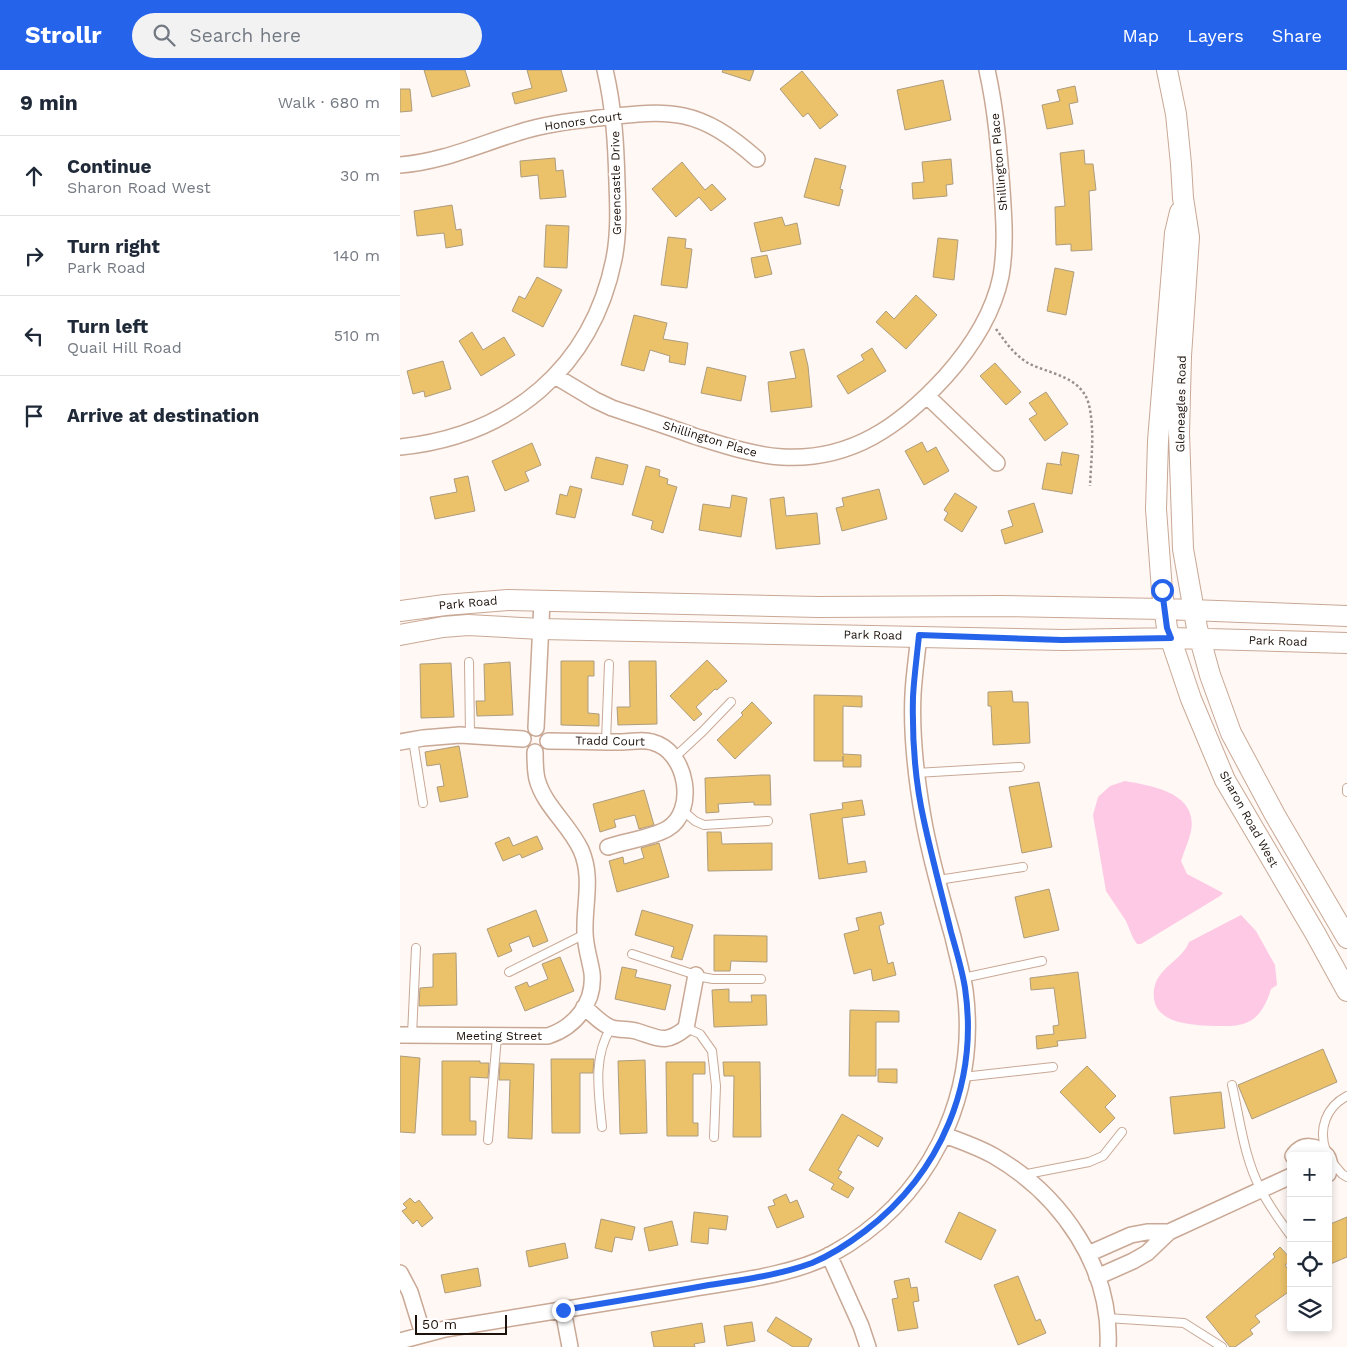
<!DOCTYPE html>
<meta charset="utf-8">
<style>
:root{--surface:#fff;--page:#f2f2f3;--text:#1f2937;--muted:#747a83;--line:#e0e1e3;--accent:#2563eb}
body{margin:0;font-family:"Work Sans",sans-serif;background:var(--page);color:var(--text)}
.controls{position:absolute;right:15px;bottom:15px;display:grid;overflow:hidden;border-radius:5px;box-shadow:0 2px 8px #0003}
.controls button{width:45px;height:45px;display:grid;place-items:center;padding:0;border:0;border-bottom:1px solid var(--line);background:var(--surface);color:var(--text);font:25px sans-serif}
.scale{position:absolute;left:15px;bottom:12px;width:92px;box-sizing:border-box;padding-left:5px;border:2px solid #1d120b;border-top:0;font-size:14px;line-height:18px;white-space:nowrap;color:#1d120b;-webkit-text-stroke:4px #fff;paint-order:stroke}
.stop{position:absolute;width:15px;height:15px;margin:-11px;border:4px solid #2563eb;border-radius:50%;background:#fff}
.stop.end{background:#2563eb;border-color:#fff;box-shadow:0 1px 5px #0008}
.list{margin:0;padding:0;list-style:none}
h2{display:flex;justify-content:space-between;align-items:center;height:65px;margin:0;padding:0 20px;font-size:21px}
h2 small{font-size:16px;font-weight:400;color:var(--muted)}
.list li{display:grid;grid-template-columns:32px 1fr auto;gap:15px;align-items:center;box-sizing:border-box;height:80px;padding:0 20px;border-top:1px solid var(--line)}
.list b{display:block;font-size:19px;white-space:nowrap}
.list p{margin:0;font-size:16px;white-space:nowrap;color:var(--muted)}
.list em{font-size:16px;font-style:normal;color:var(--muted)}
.icon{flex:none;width:28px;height:28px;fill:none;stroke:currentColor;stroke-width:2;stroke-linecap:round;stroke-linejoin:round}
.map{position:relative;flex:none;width:947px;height:1277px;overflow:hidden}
header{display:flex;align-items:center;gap:30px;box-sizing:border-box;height:70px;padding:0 25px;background:var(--accent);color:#fff}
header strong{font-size:24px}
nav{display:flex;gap:28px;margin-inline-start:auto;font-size:18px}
.search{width:350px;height:45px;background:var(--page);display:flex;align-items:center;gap:12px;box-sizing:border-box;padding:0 18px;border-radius:28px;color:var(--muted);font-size:19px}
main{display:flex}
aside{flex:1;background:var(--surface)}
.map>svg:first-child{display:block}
.water{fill:#fec9e5}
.building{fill:#ebc16a;stroke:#ad9d7e}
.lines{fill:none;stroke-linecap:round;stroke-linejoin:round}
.lane-casing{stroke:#c9a895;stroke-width:10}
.street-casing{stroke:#c9a895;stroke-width:18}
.secondary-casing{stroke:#c9a895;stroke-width:22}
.path{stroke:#98908a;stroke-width:2.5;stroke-dasharray:2.5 2.5;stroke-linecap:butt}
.lane{stroke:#fff;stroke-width:8}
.street{stroke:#fff;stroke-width:15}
.secondary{stroke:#fff;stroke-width:20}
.route{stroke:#2563eb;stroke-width:6}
.labels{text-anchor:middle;stroke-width:4.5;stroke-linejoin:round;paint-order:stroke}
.street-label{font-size:12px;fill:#1d120b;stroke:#fff}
</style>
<header>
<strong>Strollr</strong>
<div class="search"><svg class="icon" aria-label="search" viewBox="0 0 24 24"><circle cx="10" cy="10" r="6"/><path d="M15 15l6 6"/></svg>Search here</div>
<nav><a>Map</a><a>Layers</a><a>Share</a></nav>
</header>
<main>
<aside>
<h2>9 min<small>Walk · 680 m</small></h2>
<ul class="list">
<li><svg class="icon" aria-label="ahead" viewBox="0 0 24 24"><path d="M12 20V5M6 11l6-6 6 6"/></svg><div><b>Continue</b><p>Sharon Road West</p></div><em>30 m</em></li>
<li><svg class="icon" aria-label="right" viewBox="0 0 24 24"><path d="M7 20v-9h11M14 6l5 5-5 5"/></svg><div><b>Turn right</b><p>Park Road</p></div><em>140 m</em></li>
<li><svg class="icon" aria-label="left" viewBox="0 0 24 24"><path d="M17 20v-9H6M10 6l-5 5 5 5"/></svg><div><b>Turn left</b><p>Quail Hill Road</p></div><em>510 m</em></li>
<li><svg class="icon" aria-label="arrive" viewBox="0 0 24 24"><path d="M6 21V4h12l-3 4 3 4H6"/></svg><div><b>Arrive at destination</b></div></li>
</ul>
</aside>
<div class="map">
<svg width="947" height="1277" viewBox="0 0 947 1277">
<rect width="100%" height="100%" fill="#fff8f4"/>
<path class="water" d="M725 711C753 716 798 723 791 761 789 771 784 781 781 791L787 804 823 823 820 826 741 874H737L733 868 726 851 706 821 693 745 698 727 710 716Z
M841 845 856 861 875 895 877 915 871 919C867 932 861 946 848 952 837 957 825 956 814 956 791 955 750 954 754 920 757 897 782 891 789 872Z"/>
<path class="building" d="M24 0H65L70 16 32 27Z
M127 0H161L167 21 115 34 112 23 132 18Z
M323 0H354L350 11 322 2Z
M402 1 438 45 420 59 408 43 403 47 380 19Z
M543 10 551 50 505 60 497 20Z
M675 16 678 32 669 34 673 54 647 59 642 35 660 31 657 20Z
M0 19H10L12 41 0 42Z
M684 80 685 94H693L696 120 689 121 692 180 671 181V174L656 175 655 137 665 136 660 83Z
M155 88 156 101 163 100 166 127 140 129 138 105 121 107 120 91Z
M415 88 446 96 440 119 443 120 439 136 404 127Z
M551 89 553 114 546 115 547 126 513 129 512 113 524 112 522 92Z
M282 92 305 120 312 114 326 129 311 141 299 127 276 147 252 119Z
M52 135 56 160 61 159 63 175 46 178 44 163 17 166 14 141Z
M382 147 385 156 397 153 401 174 361 182 354 153Z
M146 155 169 156 167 198 144 197Z
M268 167 286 169 285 178 292 179 287 218 261 215Z
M538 168 558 170 554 210 533 207Z
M367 185 372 204 355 208 351 188Z
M655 198 674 202 666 245 647 241Z
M137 207 162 220 143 257 112 241 119 226 125 229Z
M516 225 537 245 506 279 476 252 486 241 494 249Z
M234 245 267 253 263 269 288 273 285 295 269 292 270 286 250 280 244 301 221 295Z
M72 262 83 280 104 267 115 285 81 306 59 271Z
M472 278 486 301 448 324 437 306 464 290 461 285Z
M404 279 408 296 412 337 371 342 368 312 396 308 390 282Z
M43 291 51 319 25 327 24 321 13 324 7 301Z
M595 293 621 322 606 335 580 306Z
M307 297 346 306 341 331 301 323Z
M646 322 668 354 645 371 629 349 637 344 629 333Z
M522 372 527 382 536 377 549 401 524 415 505 381Z
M132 373 141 395 125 402 129 411 105 421 92 391Z
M662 382 679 385 672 424 642 419 647 393 662 395 660 393Z
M196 387 228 395 223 415 191 408Z
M246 396 260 400 259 406 268 409 267 414 277 417 263 463 251 459 253 451 232 445Z
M68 406 75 441 35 449 30 427 57 422 54 409Z
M170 416 182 419 175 448 156 444 160 424 167 426Z
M479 419 487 449 442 461 436 438 444 436 442 428Z
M555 423 577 437 562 462 544 450 548 443 544 440Z
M332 425 347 428 341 467 299 460 303 434 330 438Z
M384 427 386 446 417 443 420 474 376 479 370 429Z
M634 433 643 462 605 474 601 460 613 456 608 441Z
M307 590 327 611 317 620 315 619 296 637 302 644 294 651 270 626Z
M161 591H194V606H188V643L199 644V656L161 655Z
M229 591H256L257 654 218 655 217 637H230Z
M110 592 113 645 77 646 76 631H85L84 594Z
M51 593 54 647 21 648 20 594Z
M612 621 613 632H628L630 673 593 675 591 636H588V622Z
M414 625 462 626V637L443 636V684L461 685V697H443V686V691H414Z
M352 632 372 653 335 689 317 670 343 645 341 643Z
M59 676 68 727 40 732 37 717 44 716 40 694 27 696 25 682Z
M362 705H370L371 735H354V732L318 734 319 742 306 743 305 708Z
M639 712 652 777 622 783 609 717Z
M244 720 254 755 239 759 235 745 214 750 216 757 200 762 193 734Z
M462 730 465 745 442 748 448 794 465 791 467 802 419 809 410 744 443 739 442 733Z
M307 762H321L322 774 372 773V800L308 801Z
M137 766 143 779 122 788 120 784 103 791 95 773 109 767 113 776Z
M259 773 269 807 217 822 209 791 223 787 224 794 244 788 241 778Z
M649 819 659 860 624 868 615 827Z
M136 840 148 871 133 877 129 866 109 874 112 881 98 887 87 859Z
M242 840 293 855 282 890 271 887 274 877 235 865Z
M481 842 484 854 479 856 488 894 493 892 496 905 473 911 471 899 454 904 444 864 459 860 456 848Z
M314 865 367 866V892L331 891 330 901H314Z
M56 883 57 935 19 936 20 918 33 917V884Z
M160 887 174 921 125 941 115 917 127 912 129 917 148 909 142 894Z
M222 897 237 900 235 907 271 915 265 940 215 929Z
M678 902 686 968 657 971 658 976 637 979 636 966 654 964 653 956 659 955 654 918 631 920 630 908Z
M329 919V932H352L351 925H366L367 955 314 957 312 920Z
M450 940 499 941V952H476V1006H449Z
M923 979 937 1012 852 1049 838 1015Z
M0 986 20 988 15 1063 0 1062Z
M151 989H194L193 1003H180V1063H152Z
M245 990 247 1063 220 1064 218 991Z
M42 991H80V993H89L88 1008 70 1007V1051H76V1065H42Z
M266 992H305V1004H293V1053H298V1066H267Z
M323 992H360L361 1067H333L334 1006H324Z
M100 993 134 994 132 1069 108 1068 110 1010H99Z
M687 996 716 1026 705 1037 715 1048 700 1063 660 1022Z
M478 999H497V1013L478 1012Z
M821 1022 825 1058 774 1064 770 1027Z
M442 1044 483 1068 478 1077 458 1065 438 1100 442 1102 438 1108 454 1118 448 1128 431 1119 434 1114 409 1100Z
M386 1124 390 1133 397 1130 404 1147 377 1158 368 1137 375 1135 373 1130Z
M10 1128 15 1133 19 1130 33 1148 22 1157 17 1150 13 1154 2 1141 7 1138 3 1134Z
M294 1142 328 1146 326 1160 309 1158 308 1174 291 1172Z
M559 1142 596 1160 581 1190 545 1172Z
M947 1147V1187L928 1195V1155Z
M201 1149 235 1157 232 1170 215 1167 212 1182 195 1178Z
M272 1151 278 1175 249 1181 244 1158Z
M165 1173 168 1188 129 1197 126 1181Z
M880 1177 891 1189V1191L885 1195 891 1204V1220L855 1246 860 1252 850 1260 853 1264 835 1277H830L806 1247 875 1187 873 1184Z
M78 1198 81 1216 45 1223 41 1205Z
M618 1206 636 1251 640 1249 646 1263 618 1275 594 1215Z
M509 1208 511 1218 517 1217 519 1231 513 1232 518 1258 498 1261 492 1229 498 1228 494 1211Z
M376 1247 412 1269 408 1277H393L367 1261Z
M352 1252 355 1271 327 1276 324 1256Z
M302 1253 305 1272 294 1274 295 1277H254L251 1262Z"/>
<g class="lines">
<defs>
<path id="lane" d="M69 592 70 665
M13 670 23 733
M206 671 209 594
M275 687 302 662 331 632
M516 703 620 697
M947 718V722
M282 740 295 751 304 755 368 751
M538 810 623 797
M232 884 302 907 313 909H361
M109 902 185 864
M563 908 642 891
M286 958 300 964 312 981 316 1016 314 1067
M12 965 16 878
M563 1007 653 997
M832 1015C840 1050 844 1088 861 1120 869 1136 880 1151 891 1166
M202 1057C199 1025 192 987 211 958
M88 1070 97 967
M926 1081C918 1059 926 1037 947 1026
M931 1091 942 1104 947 1107
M622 1105 689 1092 703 1086 722 1062
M707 1248 784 1253 822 1277"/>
<path id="street" d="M0 95C41 92 78 75 117 63 144 54 172 51 199 48 273 39 299 38 357 89
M155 306 195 330 212 338C239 347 267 356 294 366 323 375 352 385 382 387 451 391 500 356 545 307 571 278 593 245 601 206 606 177 604 149 602 120 599 79 596 40 587 0
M527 326 597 393
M0 377C110 366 192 298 214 189 219 164 218 138 217 113 216 75 214 38 205 0
M136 658 142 531
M148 671C172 671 197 672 221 672 232 672 242 669 252 672 288 681 297 742 267 759 251 768 225 771 208 777
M0 672 23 668 60 665 123 669
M184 937C192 943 202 955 212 958 220 960 228 959 236 961 259 968 265 975 286 958L296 905
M0 965 148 966C175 957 195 933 192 903 190 890 185 876 185 862 184 834 193 807 181 780 169 754 144 736 137 709 135 700 135 691 135 682
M544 1065C561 1071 578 1077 594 1086 661 1125 712 1197 708 1277
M893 1086C902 1073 917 1074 927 1086
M928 1088 930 1095 928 1104
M769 1162 891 1106
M688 1184 731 1165 747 1162H769L747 1183 733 1191 697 1207
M429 1185 461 1256 468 1277
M0 1203 10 1222 23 1264
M163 1240 170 1277
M0 1271 45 1259C125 1246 204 1233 284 1220 328 1212 391 1206 430 1185 528 1132 579 1029 565 920 562 902 557 885 553 867 542 828 530 788 523 747 516 707 511 665 513 624 514 605 517 585 519 565"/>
<path id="secondary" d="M767 0 776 44 781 94 783 128 789 167 781 286 779 363 783 479 797 558 810 605 831 663 875 745 947 868
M780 142 775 163 758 371 756 439 762 521 767 558 791 629 825 710 915 863 947 921
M0 541 45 535 108 530 419 537 600 536 764 539 947 546
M0 565 43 557 68 555 141 559 663 570 771 568 947 573"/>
</defs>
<use href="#lane" class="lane-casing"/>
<use href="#street" class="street-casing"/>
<use href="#secondary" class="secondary-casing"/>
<path class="path" d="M596 259C605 271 614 285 628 293 649 304 682 306 689 335 695 361 691 390 690 416"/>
<use href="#lane" class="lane"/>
<use href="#street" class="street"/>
<use href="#secondary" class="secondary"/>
</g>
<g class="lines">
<path class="route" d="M163 1240C212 1232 260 1224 309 1215 343 1210 379 1205 412 1193 431 1185 448 1174 465 1161 541 1103 579 1013 565 918 562 899 556 880 551 862 542 825 532 788 524 751 515 711 512 668 513 627 514 607 517 586 519 565L662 570 771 568 767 558 762 520"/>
</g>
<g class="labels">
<g class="street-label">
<text transform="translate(183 51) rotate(-8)" y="4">Honors Court</text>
<text transform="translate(599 92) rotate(-95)" y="4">Shillington Place</text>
<text transform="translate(216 113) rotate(-91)" y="4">Greencastle Drive</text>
<text transform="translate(781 334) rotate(-89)" y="4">Gleneagles Road</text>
<text transform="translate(310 369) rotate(17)" y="4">Shillington Place</text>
<text transform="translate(68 533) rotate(-5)" y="4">Park Road</text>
<text transform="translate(473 565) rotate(1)" y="4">Park Road</text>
<text transform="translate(878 571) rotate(2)" y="4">Park Road</text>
<text transform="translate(210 671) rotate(1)" y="4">Tradd Court</text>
<text transform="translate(849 749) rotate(61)" y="4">Sharon Road West</text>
<text x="99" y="970">Meeting Street</text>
</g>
</g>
</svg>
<div class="controls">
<button>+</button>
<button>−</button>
<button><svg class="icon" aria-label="locate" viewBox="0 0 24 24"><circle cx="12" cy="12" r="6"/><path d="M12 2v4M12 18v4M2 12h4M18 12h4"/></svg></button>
<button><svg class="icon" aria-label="layers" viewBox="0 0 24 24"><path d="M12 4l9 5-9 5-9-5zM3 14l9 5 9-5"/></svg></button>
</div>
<div class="scale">50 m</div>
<div class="stop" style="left:762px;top:520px"></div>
<div class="stop end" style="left:163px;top:1240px"></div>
</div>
</main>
